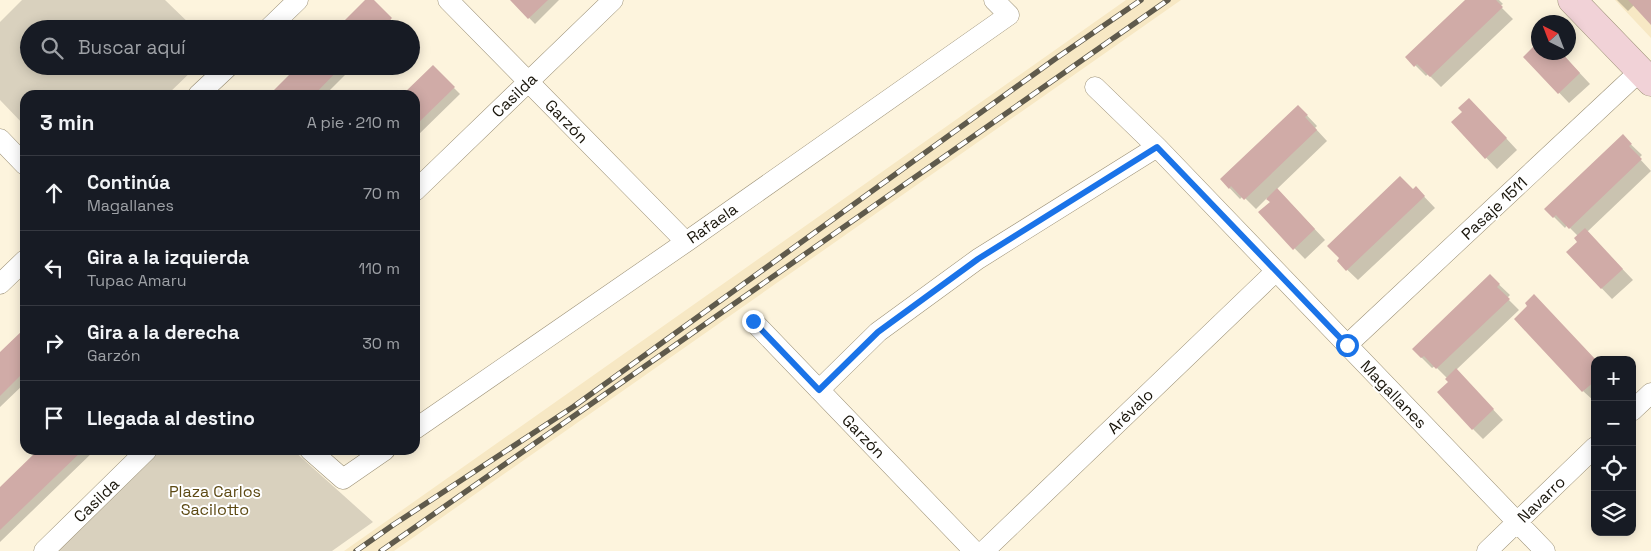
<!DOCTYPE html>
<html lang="es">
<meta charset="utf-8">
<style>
:root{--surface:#171b24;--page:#20242c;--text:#f1f3f6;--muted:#9ea1a6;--line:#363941}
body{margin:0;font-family:"Space Grotesk",sans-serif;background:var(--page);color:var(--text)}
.controls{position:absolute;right:15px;bottom:15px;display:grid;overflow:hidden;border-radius:10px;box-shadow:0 2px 12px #0003}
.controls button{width:45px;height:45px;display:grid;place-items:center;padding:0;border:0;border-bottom:1px solid var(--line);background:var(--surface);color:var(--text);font:25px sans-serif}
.compass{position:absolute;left:1531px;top:15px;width:45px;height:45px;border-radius:50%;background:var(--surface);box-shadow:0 2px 12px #0003;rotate:318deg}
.stop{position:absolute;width:15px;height:15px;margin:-11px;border:4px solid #1a73e8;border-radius:50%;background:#fff}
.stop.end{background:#1a73e8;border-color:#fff;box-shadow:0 1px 5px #0008}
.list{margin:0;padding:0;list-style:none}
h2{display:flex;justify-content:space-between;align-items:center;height:65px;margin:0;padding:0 20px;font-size:21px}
h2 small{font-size:16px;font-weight:400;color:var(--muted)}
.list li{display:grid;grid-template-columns:32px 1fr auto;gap:15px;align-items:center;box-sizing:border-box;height:75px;padding:0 20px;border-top:1px solid var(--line)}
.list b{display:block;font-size:19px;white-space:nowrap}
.list p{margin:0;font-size:16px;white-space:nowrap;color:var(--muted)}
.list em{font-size:16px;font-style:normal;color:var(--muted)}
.icon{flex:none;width:28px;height:28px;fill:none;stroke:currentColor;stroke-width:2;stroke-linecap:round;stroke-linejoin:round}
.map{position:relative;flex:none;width:1651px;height:551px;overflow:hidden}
.search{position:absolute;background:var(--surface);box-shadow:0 2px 12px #0003;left:20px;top:20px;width:400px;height:55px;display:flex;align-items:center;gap:12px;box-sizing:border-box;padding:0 18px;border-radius:28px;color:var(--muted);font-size:19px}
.panel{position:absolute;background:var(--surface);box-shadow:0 2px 12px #0003;left:20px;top:90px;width:400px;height:365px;border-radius:15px}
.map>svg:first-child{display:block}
.built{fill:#f7e8c4}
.green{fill:#d9d1be}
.shadow{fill:#0003}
.building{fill:#d0aba7}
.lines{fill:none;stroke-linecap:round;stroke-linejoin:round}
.minor-casing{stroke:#9b9076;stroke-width:21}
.secondary-casing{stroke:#9b9076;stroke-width:29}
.minor{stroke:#fff;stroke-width:20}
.secondary{stroke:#f1d2d7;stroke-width:28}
.rail-casing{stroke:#5f5a4c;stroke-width:5.5}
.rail{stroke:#fff;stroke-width:4;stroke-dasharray:11;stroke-linecap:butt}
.route{stroke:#1a73e8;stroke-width:6}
.labels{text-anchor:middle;stroke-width:4;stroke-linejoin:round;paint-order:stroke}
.street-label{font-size:16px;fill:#19150b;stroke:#fff}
.park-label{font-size:16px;fill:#5d4a14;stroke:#fff}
</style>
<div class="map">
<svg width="1651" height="551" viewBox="0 0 1651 551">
<rect width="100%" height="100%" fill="#fdf4dd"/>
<path class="built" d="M1126 0H1181L394 551H344Z
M1615 0H1651V38L1618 3Z"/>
<path class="green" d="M22 0H165L195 29H29V66H197L167 95H25V126L0 100V22Z
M161 450H293L373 522 332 551H58Z"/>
<path class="shadow" d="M367 0H372L396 25 393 29H338Z
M512 0H559L535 24Z
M1467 0H1499L1503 4 1500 6 1513 19 1441 87 1428 74 1426 76 1407 57Z
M1617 0H1651V23L1634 5 1628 11Z
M1538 38V52H1560L1590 84 1569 103 1525 57 1536 46 1533 43Z
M300 66H354L325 95H270Z
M433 67 460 94 415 138V95H404Z
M1298 106 1317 126 1315 128 1327 141 1277 189 1325 240 1305 259 1260 213 1271 203 1267 198 1256 209 1243 196 1240 199 1221 179Z
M1480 110 1517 150 1497 169 1452 122Z
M1622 136 1642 155 1639 158 1651 171 1587 232 1633 280 1612 299 1568 253 1579 242 1578 236 1567 225 1565 228 1546 209Z
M1416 188 1435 208 1358 280 1338 261Z
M1490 276 1510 295 1507 298 1519 310 1456 370 1503 420 1483 439 1473 429 1447 378 1435 366 1432 368 1413 349Z
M25 330V383L0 407V354Z
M1595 360V401H1594L1583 391Z
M40 450H95L0 542V488Z"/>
<path class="building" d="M365 0H374L392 18 381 29H336Z
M510 0H548L528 19Z
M1465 0H1496L1503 7 1430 77 1417 64 1414 67 1405 57Z
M1628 0H1651V25Z
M1538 36V52H1561L1580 73 1558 94 1523 57 1534 46 1531 43Z
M433 65 455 87 415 126V95H402Z
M298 66H342L314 95H269Z
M1469 98 1507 138 1485 159 1451 122 1462 112 1458 108Z
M1298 105 1308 115 1305 117 1317 130 1244 200 1231 186 1229 189 1220 179Z
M1623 134 1632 144 1629 146 1642 159 1569 229 1556 215 1553 218 1544 209Z
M1400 176 1413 189 1416 186 1425 196 1346 271 1337 261 1339 258 1327 246Z
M1277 188 1315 229 1293 250 1258 212 1270 202 1266 199Z
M1585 228 1623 269 1601 289 1566 252 1577 242 1574 238Z
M1490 274 1500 284 1497 287 1510 299 1436 369 1424 356 1421 358 1412 349Z
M1534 294 1596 360H1595V381L1582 392 1514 319 1527 306 1525 303Z
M25 328V371L0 396V352Z
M1456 368 1494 409 1472 430 1437 392 1448 382 1445 379Z
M38 450H83L0 530V487Z"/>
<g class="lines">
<defs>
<path id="minor" d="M448 0 686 242
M268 29 298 0
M1095 87 1157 147 1545 551
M198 95 229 66
M0 139 25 165
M415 191 613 0
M0 284 25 260
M753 321 974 551
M1347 345 1640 71
M819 390 878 332 978 259 1157 147
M1632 411 1651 393
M415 429 686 242 1009 15 994 0
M310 450 343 479 385 450
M44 551 147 450
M984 551 1276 271
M1487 551 1595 447"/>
<path id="secondary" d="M1572 0 1651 82"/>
</defs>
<use href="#minor" class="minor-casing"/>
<use href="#secondary" class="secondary-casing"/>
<use href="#minor" class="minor"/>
<use href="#secondary" class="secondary"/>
<defs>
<path id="rail" d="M356 551 393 525 573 407 1055 59 1141 0
M381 551 1168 0"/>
</defs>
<use href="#rail" class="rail-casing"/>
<use href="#rail" class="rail"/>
</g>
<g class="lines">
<path class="route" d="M753 321 819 390 878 332 978 259 1157 147 1347 345"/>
</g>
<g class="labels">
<g class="street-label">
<text transform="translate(514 95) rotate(-44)" y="6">Casilda</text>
<text transform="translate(567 121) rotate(46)" y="6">Garzón</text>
<text transform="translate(1494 208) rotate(-43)" y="6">Pasaje 1511</text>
<text transform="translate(712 223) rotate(-35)" y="6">Rafaela</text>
<text transform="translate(1394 394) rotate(46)" y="6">Magallanes</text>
<text transform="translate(1130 411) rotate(-44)" y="6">Arévalo</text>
<text transform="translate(864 436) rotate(46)" y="6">Garzón</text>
<text transform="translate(1541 499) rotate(-44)" y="6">Navarro</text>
<text transform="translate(96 500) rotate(-44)" y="6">Casilda</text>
</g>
<g class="park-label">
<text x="215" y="497">Plaza Carlos<tspan x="215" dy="18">Sacilotto</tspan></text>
</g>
</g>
</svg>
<div class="controls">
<button>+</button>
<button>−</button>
<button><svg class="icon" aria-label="locate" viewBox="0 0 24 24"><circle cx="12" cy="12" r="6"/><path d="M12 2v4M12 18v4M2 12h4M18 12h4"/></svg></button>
<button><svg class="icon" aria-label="layers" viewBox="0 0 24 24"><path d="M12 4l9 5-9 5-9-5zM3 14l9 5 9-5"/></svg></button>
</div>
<svg class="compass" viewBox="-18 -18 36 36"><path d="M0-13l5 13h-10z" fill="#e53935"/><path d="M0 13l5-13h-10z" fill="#9ea1a6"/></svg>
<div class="stop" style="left:1347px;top:345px"></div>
<div class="stop end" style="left:753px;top:321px"></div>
<div class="search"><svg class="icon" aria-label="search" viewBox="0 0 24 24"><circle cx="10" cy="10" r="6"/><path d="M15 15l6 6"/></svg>Buscar aquí</div>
<section class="panel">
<h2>3 min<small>A pie · 210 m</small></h2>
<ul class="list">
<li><svg class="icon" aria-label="ahead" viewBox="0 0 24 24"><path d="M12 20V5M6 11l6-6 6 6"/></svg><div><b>Continúa</b><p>Magallanes</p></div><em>70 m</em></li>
<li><svg class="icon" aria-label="left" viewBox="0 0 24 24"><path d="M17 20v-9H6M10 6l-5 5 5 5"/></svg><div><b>Gira a la izquierda</b><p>Tupac Amaru</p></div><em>110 m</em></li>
<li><svg class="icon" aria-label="right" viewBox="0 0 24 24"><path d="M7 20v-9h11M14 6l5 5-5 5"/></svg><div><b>Gira a la derecha</b><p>Garzón</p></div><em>30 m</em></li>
<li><svg class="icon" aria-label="arrive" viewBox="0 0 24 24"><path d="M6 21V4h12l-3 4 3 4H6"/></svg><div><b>Llegada al destino</b></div></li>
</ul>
</section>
</div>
